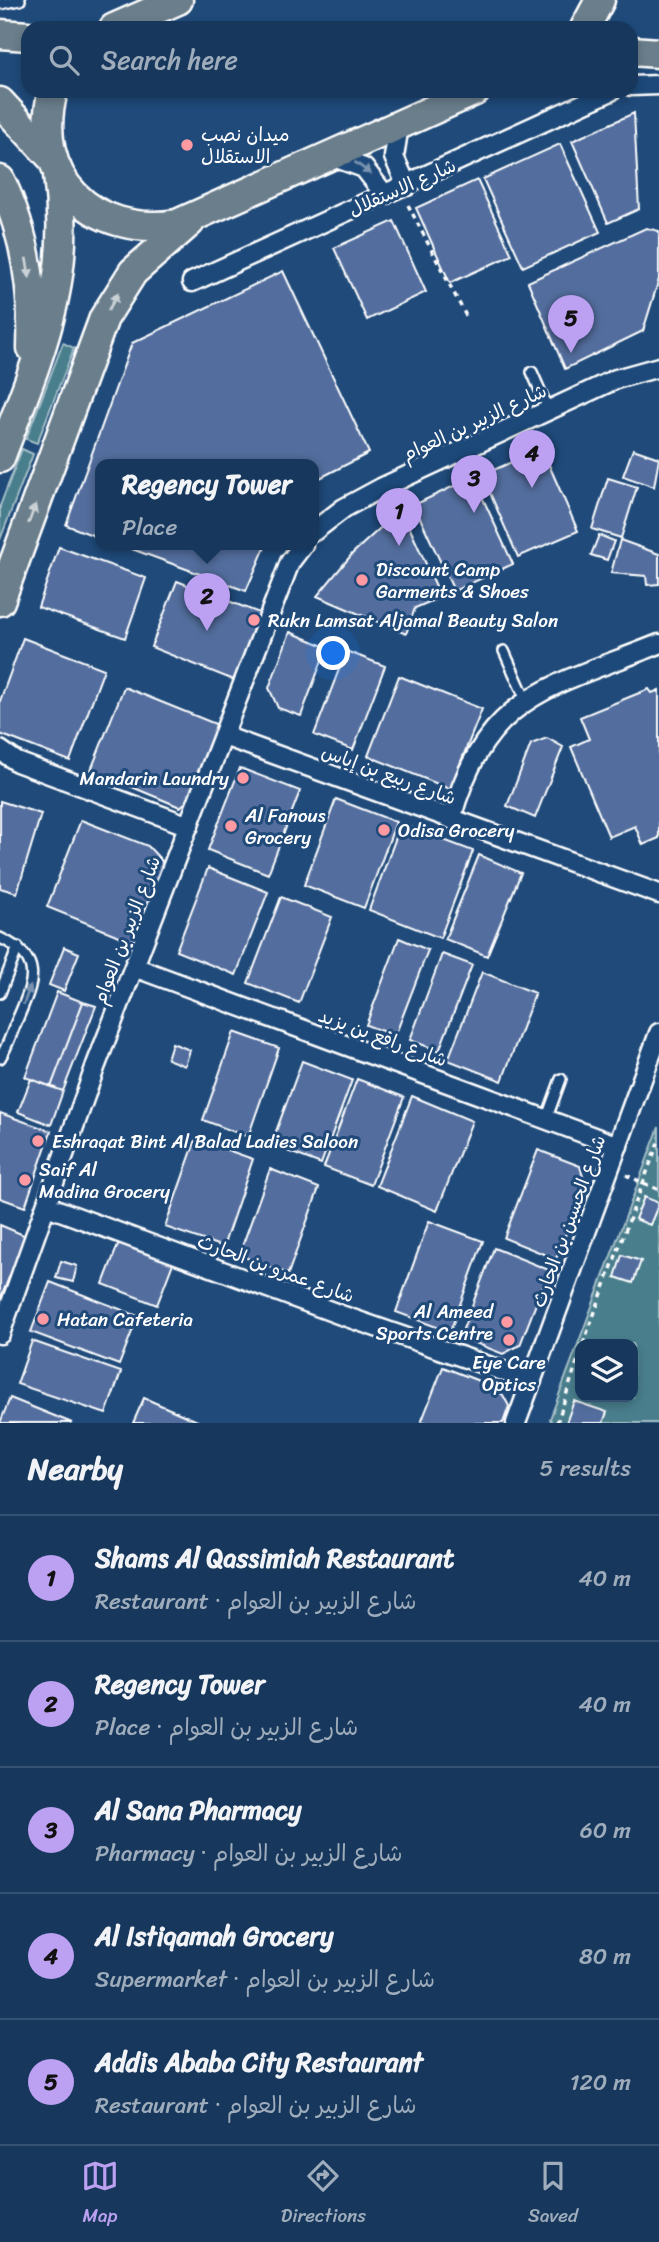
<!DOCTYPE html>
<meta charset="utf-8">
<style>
:root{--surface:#17385c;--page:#244365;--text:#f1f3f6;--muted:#9eacbb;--line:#365272;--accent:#bca0f2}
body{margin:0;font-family:Sriracha,"Playpen Sans Arabic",sans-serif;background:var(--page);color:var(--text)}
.controls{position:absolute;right:21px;bottom:21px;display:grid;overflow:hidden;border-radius:14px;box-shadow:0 4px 10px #0003}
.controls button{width:63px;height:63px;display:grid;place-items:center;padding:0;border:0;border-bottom:2px solid var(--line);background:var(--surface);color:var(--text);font:35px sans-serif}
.you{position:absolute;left:334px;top:654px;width:24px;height:24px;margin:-18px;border:5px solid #fff;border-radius:50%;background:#1a73e8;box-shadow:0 0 0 10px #1a73e833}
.badge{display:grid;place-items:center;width:46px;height:46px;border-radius:50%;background:var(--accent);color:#111;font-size:23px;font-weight:700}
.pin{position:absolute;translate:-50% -58px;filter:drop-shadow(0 2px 4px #0008)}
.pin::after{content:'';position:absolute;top:37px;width:24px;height:21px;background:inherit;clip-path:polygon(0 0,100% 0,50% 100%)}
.popup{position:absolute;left:95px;top:459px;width:224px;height:91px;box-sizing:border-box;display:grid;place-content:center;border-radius:14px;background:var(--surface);filter:drop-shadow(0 2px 5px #0005);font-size:23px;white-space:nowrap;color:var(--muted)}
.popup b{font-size:26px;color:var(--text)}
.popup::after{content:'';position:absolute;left:50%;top:100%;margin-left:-14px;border:14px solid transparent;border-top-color:var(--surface)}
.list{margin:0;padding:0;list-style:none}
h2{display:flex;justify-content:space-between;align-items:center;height:91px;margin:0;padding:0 28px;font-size:30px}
h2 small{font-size:23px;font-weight:400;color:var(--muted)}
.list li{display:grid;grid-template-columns:46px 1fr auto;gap:21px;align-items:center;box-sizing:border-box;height:126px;padding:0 28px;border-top:2px solid var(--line)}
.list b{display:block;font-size:26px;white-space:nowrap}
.list p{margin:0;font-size:23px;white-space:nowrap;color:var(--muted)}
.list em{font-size:23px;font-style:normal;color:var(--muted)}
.icon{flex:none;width:38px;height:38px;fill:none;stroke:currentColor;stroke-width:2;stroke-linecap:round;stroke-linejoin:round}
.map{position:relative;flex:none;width:659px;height:1423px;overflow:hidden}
.search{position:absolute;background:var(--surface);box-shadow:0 4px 10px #0003;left:21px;right:21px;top:21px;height:77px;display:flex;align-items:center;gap:18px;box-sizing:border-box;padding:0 24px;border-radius:21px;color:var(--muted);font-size:26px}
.sheet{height:721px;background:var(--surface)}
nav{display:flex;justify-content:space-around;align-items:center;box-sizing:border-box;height:98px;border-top:2px solid var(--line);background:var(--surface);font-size:19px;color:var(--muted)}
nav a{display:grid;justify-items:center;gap:4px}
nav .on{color:var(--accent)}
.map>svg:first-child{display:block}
.green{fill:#497e8d;stroke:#a4bec6;stroke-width:2;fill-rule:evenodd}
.building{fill:#526e9e;stroke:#fff;stroke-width:2}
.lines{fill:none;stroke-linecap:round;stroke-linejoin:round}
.service-casing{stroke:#fff;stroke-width:14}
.minor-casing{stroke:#fff;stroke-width:23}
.primary-casing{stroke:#fff;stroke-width:33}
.path{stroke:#fff;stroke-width:3.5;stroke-dasharray:5 5;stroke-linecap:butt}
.service{stroke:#1f4a7a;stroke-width:9}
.minor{stroke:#1f4a7a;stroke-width:18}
.primary{stroke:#6b7e8b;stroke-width:28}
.oneway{fill:#7992af}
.oneway2{fill:#cbd2d6}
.poi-dot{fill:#ff9aa2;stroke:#1f4a7a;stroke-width:2.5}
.labels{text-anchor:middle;stroke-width:6;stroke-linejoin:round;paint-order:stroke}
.poi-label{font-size:19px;fill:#fff;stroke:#1f4a7a;text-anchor:start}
.street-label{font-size:19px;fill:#fff;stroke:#1f4a7a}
</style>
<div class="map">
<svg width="659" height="1423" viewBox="0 0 659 1423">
<rect width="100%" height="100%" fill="#1f4a7a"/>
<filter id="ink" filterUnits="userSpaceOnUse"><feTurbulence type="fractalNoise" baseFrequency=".0143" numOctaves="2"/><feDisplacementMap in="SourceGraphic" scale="14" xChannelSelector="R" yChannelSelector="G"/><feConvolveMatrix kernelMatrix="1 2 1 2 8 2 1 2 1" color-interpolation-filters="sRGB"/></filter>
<g filter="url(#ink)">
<path class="green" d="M63 343 74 348 37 443 26 439Z
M22 449 33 454 0 540V506Z
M659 1127V1423H552L550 1419ZM580 1344H633V1397H580Z"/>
<path class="building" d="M634 113 639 209 608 223 572 141Z
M560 144 600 232 523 267 483 179Z
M477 180 512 255 450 283 416 208Z
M394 221 426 292 367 320 334 248Z
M646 228 659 231V279L643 331 565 369 528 282Z
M283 271 369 453 314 481V465H100V538L66 525 132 343Z
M542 449 578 531 518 557 482 475Z
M633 449 659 458 654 487 623 476Z
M473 477 513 564 454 591 414 505Z
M608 478 637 487 621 538 592 529Z
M401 509 441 597 415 608 406 634 317 596 353 553Z
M599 535 614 541 607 560 591 555Z
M620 540 659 554V584L647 585 646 576 611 573Z
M121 545H266L246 591Z
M59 547 146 578 125 638 38 607Z
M177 581 262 614 236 681 151 647Z
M290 632 327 647 301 716 278 708 269 688Z
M23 638 104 669 70 761 0 734V701Z
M346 651 385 666 353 750 314 735Z
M399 676 482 709 450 789 368 756Z
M124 687 223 727 195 795 180 807 91 770Z
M649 689 652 693 659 690V838L643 845 635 826 609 837 571 747 589 739 580 717Z
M547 738 563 747 535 818 507 806 531 744Z
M240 768 300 791 268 874 208 850Z
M336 799 396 822 364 908 304 885Z
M0 801 41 814 17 893 0 888Z
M81 820 148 846 162 861 163 872 136 943 47 907Z
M401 824 473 851 440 938 369 910Z
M479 855 521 873 487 956 445 939Z
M208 868 268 892 236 975 176 951Z
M281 897 332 917 299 1003 248 983Z
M399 938 428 950 395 1036 366 1025Z
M64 947 79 953 64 991 49 985Z
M442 954 472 965 439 1051 410 1040Z
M482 972 535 993 502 1081 448 1060Z
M57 992 83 1002 51 1087 25 1077Z
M83 1002 96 1006 63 1091 51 1087Z
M234 1032 279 1048 248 1137 203 1120Z
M172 1043 190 1050 185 1066 167 1059Z
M302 1061 352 1080 321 1164 271 1145Z
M31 1079 63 1091 51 1125 18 1112Z
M357 1079 404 1097 371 1185 324 1167Z
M412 1096 472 1121 437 1211 377 1186Z
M0 1113 51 1131 25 1207 0 1198Z
M196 1139 253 1159 223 1247 165 1227Z
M538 1150 580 1166 585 1184 556 1259 504 1238Z
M270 1169 319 1188 288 1274 239 1255Z
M644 1197 659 1203 650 1225 635 1219Z
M429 1221 483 1241 450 1332 396 1312Z
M0 1225 26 1236 0 1300Z
M119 1242 173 1263 157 1305 103 1284Z
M494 1248 549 1270 520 1345 503 1354 460 1337Z
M622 1255 641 1261 633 1283 615 1277Z
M61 1261 77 1266 73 1282 56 1278Z
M50 1282 138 1316 119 1365 31 1332Z
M32 1341 121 1372 106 1414 17 1384Z
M443 1367 489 1385 503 1395 509 1406 503 1423H421Z
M10 1398 72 1423H0Z
M144 1398 202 1423H133Z
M574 1401 607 1412 603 1423H566Z"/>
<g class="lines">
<defs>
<path id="service" d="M0 4 20 0
M532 372 549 411
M504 651 526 700
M0 938C44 958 34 981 18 1018 12 1031 8 1046 0 1058
M0 993 18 947
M546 1120 561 1079"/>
<path id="minor" d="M631 86 659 85
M399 125 394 157 407 186
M331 156 364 168 385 195
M192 282 611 91
M314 531 344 508 381 488 616 379 659 367
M224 736 659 894
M0 750 17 762 189 826
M451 819C486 693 550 688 659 644
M134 967 618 1146
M47 1206 341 1315 532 1381
M0 1334 96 1065 290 562 303 545
M516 1423 659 1033"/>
<path id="primary" d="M114 28 178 0
M585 28 600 0
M0 34 28 36
M631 51 659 53
M53 91C30 177 92 238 177 224L475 91
M0 102 52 158
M0 180C26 233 34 290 32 348
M0 458C38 357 73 286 58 175
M0 601 104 318 133 272 190 222"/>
</defs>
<use href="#service" class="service-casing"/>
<use href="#minor" class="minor-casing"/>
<use href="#primary" class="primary-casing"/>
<path class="path" d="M408 205 467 318
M626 1175 659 1190
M583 1344 659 1140
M557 1423 580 1353"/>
<use href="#service" class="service"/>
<use href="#minor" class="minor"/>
<use href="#primary" class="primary"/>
</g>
<defs><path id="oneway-solid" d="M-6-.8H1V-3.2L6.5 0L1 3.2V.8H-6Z" transform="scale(1.75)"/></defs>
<g class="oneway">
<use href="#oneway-solid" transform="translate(363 168) rotate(36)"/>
<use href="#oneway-solid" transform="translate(27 995) rotate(-69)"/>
</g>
<g class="oneway2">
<use href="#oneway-solid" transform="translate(28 268) rotate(80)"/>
<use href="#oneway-solid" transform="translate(113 302) rotate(-60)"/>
<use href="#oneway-solid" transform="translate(32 514) rotate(-70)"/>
</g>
</g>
<g class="poi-dot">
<circle cx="187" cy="145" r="7"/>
<circle cx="362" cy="580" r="7"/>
<circle cx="254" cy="620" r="7"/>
<circle cx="243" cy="778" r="7"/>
<circle cx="231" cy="826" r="7"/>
<circle cx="384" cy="830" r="7"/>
<circle cx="38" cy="1141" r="7"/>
<circle cx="25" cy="1180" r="7"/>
<circle cx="43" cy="1319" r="7"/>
<circle cx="507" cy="1322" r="7"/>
<circle cx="509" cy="1340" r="7"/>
</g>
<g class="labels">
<g class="poi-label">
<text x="201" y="141">ميدان نصب<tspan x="201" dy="22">الاستقلال</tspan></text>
<text x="376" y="576">Discount Camp<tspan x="376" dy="22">Garments &amp; Shoes</tspan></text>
<text x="268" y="627">Rukn Lamsat Aljamal Beauty Salon</text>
<text x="229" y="785" text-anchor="end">Mandarin Laundry</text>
<text x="245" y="822">Al Fanous<tspan x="245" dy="22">Grocery</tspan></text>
<text x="398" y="837">Odisa Grocery</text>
<text x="52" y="1148">Eshraqat Bint Al Balad Ladies Saloon</text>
<text x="39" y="1176">Saif Al<tspan x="39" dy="22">Madina Grocery</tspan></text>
<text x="493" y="1318" text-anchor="end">Al Ameed<tspan x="493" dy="22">Sports Centre</tspan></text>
<text x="57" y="1326">Hatan Cafeteria</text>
<text x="509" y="1369" text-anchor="middle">Eye Care<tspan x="509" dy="22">Optics</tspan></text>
</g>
<g class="street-label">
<text transform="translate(402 187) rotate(-24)" y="7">شارع الاستقلال</text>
<text transform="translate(474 422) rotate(-25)" y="7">شارع الزبير بن العوام</text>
<text transform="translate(389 774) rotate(20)" y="7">شارع ربيع بن إياس</text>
<text transform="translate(126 930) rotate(-69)" y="7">شارع الزبير بن العوام</text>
<text transform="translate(383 1037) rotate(20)" y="7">شارع رافع بن يزيد</text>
<text transform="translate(568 1221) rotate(-70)" y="7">شارع الحسين بن الحارث</text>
<text transform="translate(276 1268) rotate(20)" y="7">شارع عمرو بن الحارث</text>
</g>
</g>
</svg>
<div class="controls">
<button><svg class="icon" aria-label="layers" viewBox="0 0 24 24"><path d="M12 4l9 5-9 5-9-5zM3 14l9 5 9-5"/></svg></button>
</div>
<div class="you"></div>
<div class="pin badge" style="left:399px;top:546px">1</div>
<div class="pin badge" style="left:207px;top:631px">2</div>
<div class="popup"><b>Regency Tower</b>Place</div>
<div class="pin badge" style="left:474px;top:513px">3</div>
<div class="pin badge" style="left:532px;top:488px">4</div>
<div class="pin badge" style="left:571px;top:353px">5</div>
<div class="search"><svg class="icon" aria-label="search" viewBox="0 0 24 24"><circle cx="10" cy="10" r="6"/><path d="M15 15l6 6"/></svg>Search here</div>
</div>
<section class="sheet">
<h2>Nearby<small>5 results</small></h2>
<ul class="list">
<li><span class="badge">1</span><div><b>Shams Al Qassimiah Restaurant</b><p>Restaurant · شارع الزبير بن العوام</p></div><em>40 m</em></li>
<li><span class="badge">2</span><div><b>Regency Tower</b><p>Place · شارع الزبير بن العوام</p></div><em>40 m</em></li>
<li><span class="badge">3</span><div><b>Al Sana Pharmacy</b><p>Pharmacy · شارع الزبير بن العوام</p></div><em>60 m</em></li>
<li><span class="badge">4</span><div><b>Al Istiqamah Grocery</b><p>Supermarket · شارع الزبير بن العوام</p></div><em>80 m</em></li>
<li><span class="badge">5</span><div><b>Addis Ababa City Restaurant</b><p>Restaurant · شارع الزبير بن العوام</p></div><em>120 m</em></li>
</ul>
</section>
<nav>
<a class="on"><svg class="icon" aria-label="map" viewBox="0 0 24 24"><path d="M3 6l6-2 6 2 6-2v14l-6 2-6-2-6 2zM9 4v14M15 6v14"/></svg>Map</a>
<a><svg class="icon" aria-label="directions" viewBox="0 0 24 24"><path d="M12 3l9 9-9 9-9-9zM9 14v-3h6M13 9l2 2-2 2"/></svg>Directions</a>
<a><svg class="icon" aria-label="saved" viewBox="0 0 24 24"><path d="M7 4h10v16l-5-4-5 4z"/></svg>Saved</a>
</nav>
